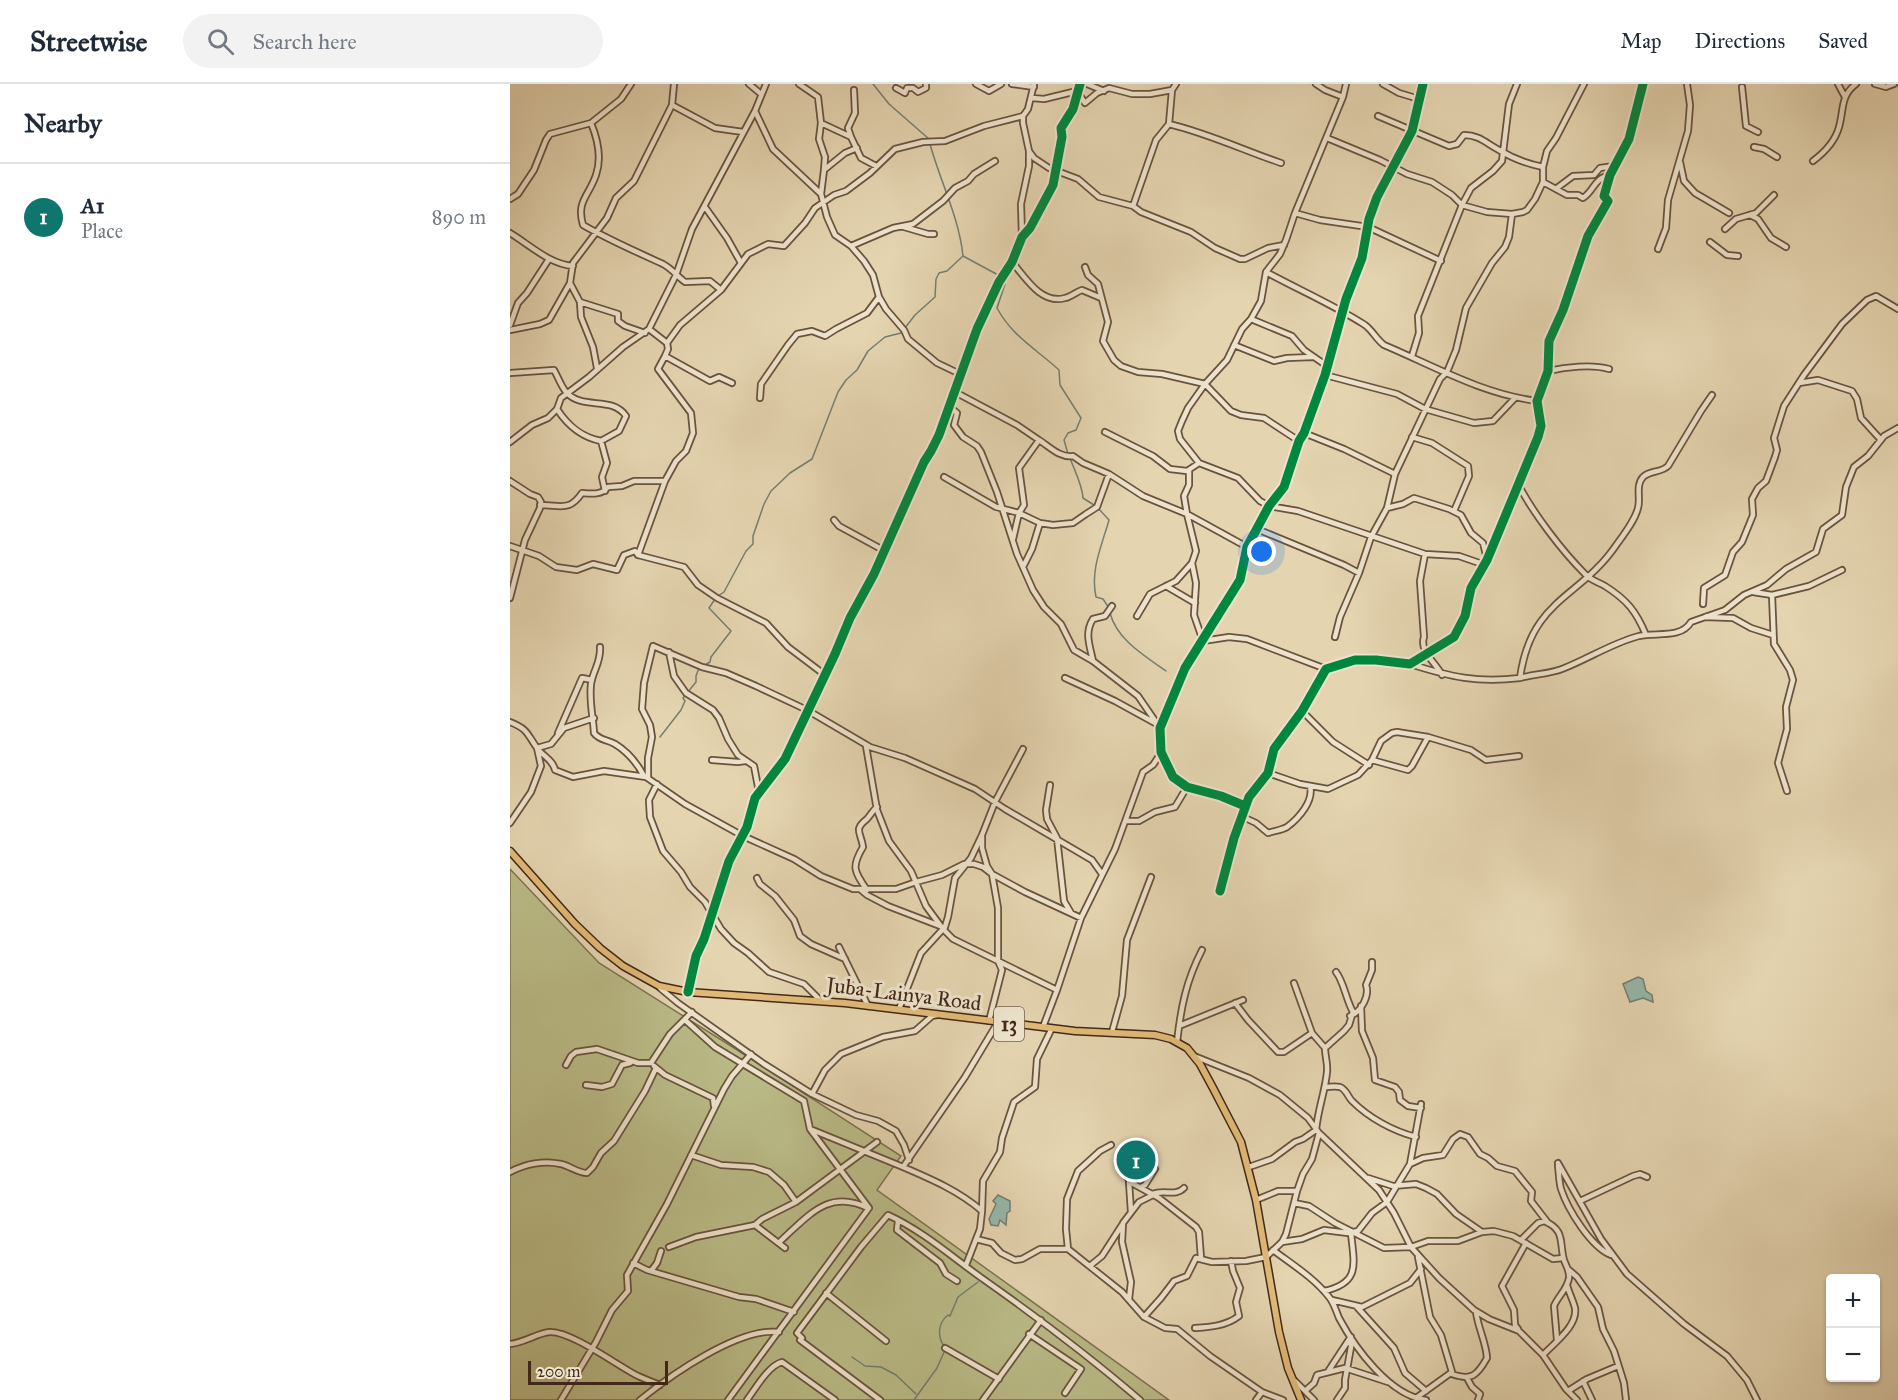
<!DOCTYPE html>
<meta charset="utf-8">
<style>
:root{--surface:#fff;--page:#f2f2f3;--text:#1f2937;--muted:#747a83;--line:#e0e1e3;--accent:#0f766e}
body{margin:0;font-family:"IM FELL Great Primer",serif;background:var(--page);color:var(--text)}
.controls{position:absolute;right:18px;bottom:18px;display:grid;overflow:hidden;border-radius:6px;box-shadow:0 2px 4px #0004}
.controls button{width:54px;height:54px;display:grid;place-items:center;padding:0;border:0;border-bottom:2px solid var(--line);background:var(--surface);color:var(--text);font:30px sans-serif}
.scale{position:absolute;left:18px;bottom:15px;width:140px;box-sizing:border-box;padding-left:6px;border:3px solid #422818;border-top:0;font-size:16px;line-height:21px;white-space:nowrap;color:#422818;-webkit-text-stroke:4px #ede3cc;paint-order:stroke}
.you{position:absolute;left:752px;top:468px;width:21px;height:21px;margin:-15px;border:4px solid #fff;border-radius:50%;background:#1a73e8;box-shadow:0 0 0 9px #1a73e833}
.badge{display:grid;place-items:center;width:39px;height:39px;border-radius:50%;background:var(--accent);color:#fff;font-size:20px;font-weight:700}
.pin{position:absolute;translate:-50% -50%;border:3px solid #fff;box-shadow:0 2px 6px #0006}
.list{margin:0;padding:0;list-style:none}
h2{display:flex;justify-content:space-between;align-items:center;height:78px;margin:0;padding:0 24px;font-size:26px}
h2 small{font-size:20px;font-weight:400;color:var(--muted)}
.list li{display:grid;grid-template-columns:39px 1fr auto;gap:18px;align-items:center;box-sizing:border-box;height:108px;padding:0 24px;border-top:2px solid var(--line)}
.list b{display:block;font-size:22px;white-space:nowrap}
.list p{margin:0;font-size:20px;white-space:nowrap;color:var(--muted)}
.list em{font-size:20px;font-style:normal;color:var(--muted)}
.icon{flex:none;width:33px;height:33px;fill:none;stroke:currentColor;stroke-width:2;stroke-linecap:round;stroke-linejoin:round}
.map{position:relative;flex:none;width:1388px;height:1316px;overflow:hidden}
header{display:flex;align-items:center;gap:36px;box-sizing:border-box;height:84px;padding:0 30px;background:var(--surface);border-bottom:2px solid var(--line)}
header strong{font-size:28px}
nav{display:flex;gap:33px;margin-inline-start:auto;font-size:21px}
.search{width:420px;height:54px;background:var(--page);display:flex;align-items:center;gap:15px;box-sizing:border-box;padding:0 21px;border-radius:33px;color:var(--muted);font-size:22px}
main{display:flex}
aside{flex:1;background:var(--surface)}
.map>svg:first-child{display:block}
.green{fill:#babb87;stroke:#7e7250;stroke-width:1.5}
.water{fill:#95b8ab;stroke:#747e70;stroke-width:1.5}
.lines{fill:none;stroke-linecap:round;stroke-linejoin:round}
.stream{stroke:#747e70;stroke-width:1.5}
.minor-casing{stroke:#6a533e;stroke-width:8}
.major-casing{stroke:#422818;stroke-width:9}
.minor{stroke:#ede3cc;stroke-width:4.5}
.major{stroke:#e2ba78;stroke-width:6}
.cycleway-casing{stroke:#ede3cc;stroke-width:13}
.cycleway{stroke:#00873e;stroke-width:9}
.labels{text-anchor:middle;stroke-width:6;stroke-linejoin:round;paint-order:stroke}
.shield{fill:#ede3cc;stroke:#75604e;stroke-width:1.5}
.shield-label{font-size:20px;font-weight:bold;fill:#422818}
.street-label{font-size:21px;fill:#422818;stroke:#ede3cc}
</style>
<header>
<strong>Streetwise</strong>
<div class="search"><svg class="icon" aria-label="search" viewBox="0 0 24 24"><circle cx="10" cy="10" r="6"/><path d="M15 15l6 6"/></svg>Search here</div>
<nav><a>Map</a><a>Directions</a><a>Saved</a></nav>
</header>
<main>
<aside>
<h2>Nearby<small></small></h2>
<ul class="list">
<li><span class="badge">1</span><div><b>A1</b><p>Place</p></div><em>890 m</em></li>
</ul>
</aside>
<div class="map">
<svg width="1388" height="1316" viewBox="0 0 1388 1316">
<rect width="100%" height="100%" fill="#e4d4b0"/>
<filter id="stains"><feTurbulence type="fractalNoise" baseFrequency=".00333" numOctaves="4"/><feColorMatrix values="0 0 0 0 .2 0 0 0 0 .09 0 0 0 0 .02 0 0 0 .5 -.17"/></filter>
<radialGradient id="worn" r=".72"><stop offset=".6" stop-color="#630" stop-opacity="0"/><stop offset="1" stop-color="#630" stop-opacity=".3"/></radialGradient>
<path class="green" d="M0 785 89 879 221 962 391 1072 367 1106 659 1316H0Z"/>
<path class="water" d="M1128 893 1133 895 1136 907 1142 911 1143 918 1133 914 1120 918 1113 900Z
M488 1111 500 1117V1127L497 1129 496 1141 490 1136 488 1142 481 1141 479 1135 486 1120 483 1117Z"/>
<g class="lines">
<path class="stream" d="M363 0 379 20 419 55
M453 172 490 192
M493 195 495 200 487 224C502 252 526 265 549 286L550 301 571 334 566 346 558 349 554 356 558 370
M560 374C565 388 572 400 573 414L587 423 599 436C592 461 580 486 586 513L593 515 599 524
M208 512 214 508 236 467 243 460V452L254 420 261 407 280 389 302 375 328 308 336 296 347 286 358 267 375 253 391 249 405 231 425 213 426 195 429 189 437 187 453 172C449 133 430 97 420 60
M600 529C607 556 635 572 656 587
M193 582 200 578 201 573 221 547 199 524 205 515
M150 653 171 626 175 617 173 614 186 598V592L189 584
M434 1262C427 1252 428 1239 438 1231L440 1232 448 1213 468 1198
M342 1273 355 1282 371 1283 386 1291 406 1310
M404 1316 427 1284 435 1266"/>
<defs>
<path id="minor" d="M239 0 251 10
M289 0 308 13 311 39 341 53 351 74 366 82
M466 0 479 7 491 0
M502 0 524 3
M524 0 518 25 513 32V39L519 67 524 74 539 84 568 95 589 113 623 122 631 128 681 148 705 164 730 175H735L758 164 774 161
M577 0 594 7
M806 0 815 6 833 13
M873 0 889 9 909 15
M1328 0 1335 13
M1365 0 1376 3 1384 0
M1232 3 1236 42 1248 48
M386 4 395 9 397 4H403L408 8 416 4V0
M522 14 534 15 567 7 575 19 587 9 599 4 622 10H640L662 6 666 0
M162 21 205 44 233 48
M245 27 263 65 311 110 317 133 325 151 341 162 354 177 363 191 369 213 376 225 394 246 398 255 427 279 450 290
M868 32 939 62 947 60 954 51C969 51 976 59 989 66 1002 74 1018 80 1033 83V98L1057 111H1068L1073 114C1085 106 1083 95 1100 91
M81 39C88 56 92 74 86 91 79 112 66 117 73 141 99 156 127 168 153 180 161 184 168 193 175 198L200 197 211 206
M311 39 309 55 315 73 314 86
M659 40C697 49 733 66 771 79
M341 53 338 44 345 29 344 6
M817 54 870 76 897 90 922 98 942 111 952 121 977 128 1002 130 1013 128 1017 126 1025 115 1033 98
M1244 63 1254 65 1267 73
M1303 77C1315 68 1325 58 1329 43 1334 26 1330 12 1346 0
M1170 78 1174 97 1185 109 1219 129
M1033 83 1037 67 1046 54 1074 0
M1047 104 1063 92 1084 91 1090 84 1104 82
M311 110 314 86 335 69 347 64
M0 115 8 110 24 86 36 56 40 50 81 39 111 15 121 0
M623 122 646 56 659 40 662 6
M195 123 217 154 231 179
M785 129 810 136 858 143 931 177
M1240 131 1248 135 1261 154 1276 163
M394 143 418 150H424
M1215 145 1226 135 1246 129 1264 111
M0 149C20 161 39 180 63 182
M512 153 511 120 519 82V67
M1200 158 1217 171 1228 172
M341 162 383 144 403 140 433 117 445 104 458 97 464 90 485 77
M1148 165 1156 144 1158 116 1178 47 1180 21 1177 0
M502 178C515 193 531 221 555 214 561 213 566 208 572 206L591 214
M575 183 578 191 588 200 598 238 593 257 604 276 611 282 628 288 652 290 695 300 721 327 731 331 754 334 789 357
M756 188C789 206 824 221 855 241 863 247 866 255 874 261 924 282 972 310 1027 317
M70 218 108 230V237L115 242 135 249
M741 235 782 252 794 266 817 282
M0 241 8 219 17 209 39 175
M139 245 166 191 182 145 245 27 256 0
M0 246 30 240 39 236 60 199
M157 259 158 265 155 272 200 297 209 293 222 299
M724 261 764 277 777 274 803 273
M902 272 909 249 908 232 952 121 961 104 983 87 992 77 999 20 1007 0
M87 284 83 263 71 233 70 218 60 199 63 179 97 134 106 114 124 97 162 21 164 0
M1038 287C1056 283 1082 280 1099 285
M0 289 44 286C48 293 51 302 56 308 73 327 101 311 116 332L109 347 91 357 97 379 92 393 95 407
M815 291 887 310 915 325 964 339 983 337 1005 314
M1289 299 1308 296 1342 307 1347 315 1351 334 1371 356
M445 308 507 341 529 356 509 384 514 421 509 429 503 455
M250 314 251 300 278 261 287 250 302 247 315 252 326 245 357 229 369 213
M440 323 447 329 444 341 453 353 467 362 471 368 487 408 507 470 523 506 534 523 551 540 564 566 583 577 628 612 650 644
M47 325C58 342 71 353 91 357
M595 348 643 372 660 385 677 387 689 379 728 394 750 417 759 422 788 427 915 470 949 472 975 481
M794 349 834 365 885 390
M902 353 922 359 958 382 959 392 944 427
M529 356C540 363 550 374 563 372L573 379 599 390 633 412 677 430 686 467 682 479 666 497 640 510 627 532
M0 358 22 341 38 334 47 325 51 314 79 293 113 263 139 245 157 259 170 241 211 206 238 170 258 160 274 162 295 139 305 124 324 111 336 107 360 89 385 65 413 58 435 57 474 42 513 32
M689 379 670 355 668 347 672 337 678 324 695 300 717 276 732 245 741 235 751 217 756 188 770 170 776 156 785 129 833 13 836 0
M679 386V401L674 412 677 430 737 463
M434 393 486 423 509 429 530 439
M0 397 20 410 28 413 31 418 30 424 15 456 0 514
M1008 400C1023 429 1052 467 1075 490 1080 496 1088 498 1095 502 1117 516 1126 527 1136 551
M30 421C51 421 59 428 72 409 82 410 92 411 98 403L112 402 124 397H155
M877 424 893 420 904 414 939 425 951 431 961 449 973 459 977 475
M324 436 329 442 373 466
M747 445 834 481 849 489
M0 462 29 472 46 483 67 486 83 480 107 486 114 471 125 467 128 471 155 397 166 377 176 367 183 349 181 329 148 285 155 272
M915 470 910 497 914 553C909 567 926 579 932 591
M128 471 174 483 188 501 207 514 256 539 278 563 315 591
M682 479 686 499 684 531 693 557 719 553 737 555 816 585
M514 481 522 465 530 439 543 441 563 439 576 430 587 423 599 390
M656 502 685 519
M1243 508 1262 511 1299 502 1332 486
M1262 511 1264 560 1280 586 1283 596 1276 623 1277 645 1268 679 1277 707
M1193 520 1194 504 1215 491 1223 468 1232 458 1243 431 1242 415 1248 404 1256 397 1265 373 1267 366 1264 354 1274 322 1294 291 1332 240 1357 216 1366 212 1388 225
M1195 533 1223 534 1241 544 1263 551
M825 553 830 533 849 489 861 453 877 424 885 390 930 295 937 288 946 266 956 224 982 179 995 163 999 153 1002 130
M90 563C91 579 83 586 81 600 79 617 83 632 84 649 90 657 97 655 105 660 118 668 127 679 134 692
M159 568 164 592 176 609 203 626 209 634 218 655 228 671 244 682 249 708
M583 577C580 562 574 549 583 535L595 532 602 522
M900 580C941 593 967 599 1010 594 1021 514 1070 515 1107 460 1115 449 1125 436 1128 424 1131 414 1125 402 1133 393 1140 386 1151 389 1158 382L1191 327 1202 311
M555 594 605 617 645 639
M1010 594C1024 590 1039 590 1052 585 1078 575 1102 559 1129 552 1146 548 1171 555 1181 538L1215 526 1234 511 1257 501 1276 485 1306 468 1313 445 1332 431 1336 403 1344 383 1358 372 1374 352 1388 344
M792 627 823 658 859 681
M0 638C18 645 17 650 27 664 33 672 43 676 45 686L63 693 94 687 136 693 175 720 233 752 284 775 311 792 343 805H386L406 798 432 791 454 780H464L473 783 482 790 515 808 571 834
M48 649 72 594 82 596
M356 662 367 726 379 757 401 787 416 822 433 845 443 855 547 906 533 943
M202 676 228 678 235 677
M862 676 898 686 902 682 918 653
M758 689 790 700 818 705 848 691 862 676 871 657 882 649 887 648 918 653 961 666 976 676 1009 672
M138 694V674L142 653 140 641 132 625 134 599 143 562 192 583 216 589 246 602 297 626 360 663 395 674 465 705 495 725 582 776 592 790
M147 700 139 716 140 733 153 767 171 788 180 803 195 818 211 845 224 859 238 869 259 888 294 900 310 916
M540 701 536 726 537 735 547 754 554 817 561 829
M735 722 711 712 677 703 663 693 651 668 650 644 675 584 730 496 737 463 759 422 774 403 789 357 794 349 815 291 836 215 852 174 859 135 867 113 902 47 913 0
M731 732 746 739 758 749C764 747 772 746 777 743 789 734 804 717 800 702
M616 737H629L645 728 665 723 677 703
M0 739 21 708 31 682 27 664 41 660 54 644 84 634
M472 753V764L477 782 482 790 488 824V877L492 886 479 937
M247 794 250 800 265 812 284 836 290 852 301 860 335 875
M351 806 357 811 378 822 430 842
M357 806C344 787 341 783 353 763 351 748 343 746 357 735 361 731 362 727 367 723
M710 807 724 754 739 713 758 689 764 665 792 627 816 585 845 576H866L900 580 944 553 955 532 961 504 977 476 1028 353 1031 342 1027 317 1038 287 1039 257 1053 226 1078 152 1098 117 1094 112 1100 91 1119 55 1133 0
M434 846 438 833 445 794 461 774 472 751 485 718 513 665
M329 863 358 922
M784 899 802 949 815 964
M150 904 168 919 254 980 302 1010 346 1031 368 1037 386 1047 394 1061 399 1076
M547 906 571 834 605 765 633 688 643 681 651 669
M178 908 186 872 194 855 219 777 237 743 245 714 275 675 325 570 340 534 364 490 414 378 421 367 429 351 467 245 489 198 502 178 512 153 520 144 543 101 552 53 551 44 563 25 570 0
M725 919 738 936 768 968H774L802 949
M851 922 852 947 863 974 865 996 885 1003 889 1008 890 1016 898 1022 911 1024
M389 925 411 869 433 845
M840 932C851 928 860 912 856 901L862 886V878
M175 936 205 963 294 1017 300 1045
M669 942 733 916
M602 948 612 912 617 856 641 793
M667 958C671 923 676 897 692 866
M56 981 61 972 66 968 87 965 128 979H141L160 950 182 928
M144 982 155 991 203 1014 204 1022
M76 1001 92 1003 102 1000 112 981 120 979
M815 1003C820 1003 825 1002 830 1003 836 1005 838 1013 842 1017 859 1034 883 1047 906 1053
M302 1010 315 986 331 970 373 953 405 947 422 932 427 931
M806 1046C808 1025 815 1008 817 988 818 980 815 972 815 964L834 947 839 941 843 928C836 916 834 898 826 888
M809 1049 869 1106 884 1129 901 1163 929 1194 964 1226 979 1235 1009 1247 1033 1271 1056 1305 1067 1316
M181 1071 211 1081 243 1083 259 1088 274 1101 286 1118
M609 1073 610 1081 620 1098 649 1114 686 1143 689 1148 691 1174
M1048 1079 1091 1155 1117 1190 1174 1240 1217 1272 1237 1296 1247 1316
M900 1080 911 1020
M1048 1082C1049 1089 1049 1098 1051 1105 1058 1126 1081 1163 1101 1171
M393 1083C421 1095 449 1107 472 1127L470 1145 456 1181
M739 1083 762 1075 785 1058 793 1055 806 1046
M0 1088C15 1080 34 1076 51 1080 60 1082 68 1089 77 1089L83 1083 91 1069 104 1057 135 1007 146 984
M858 1094 883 1102 906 1100 916 1104 927 1110 946 1130 972 1148
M619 1098 621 1128
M631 1103 635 1101 645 1085
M642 1110C655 1105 665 1113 674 1104
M746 1116 768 1107H787
M1070 1117 1123 1092 1130 1090 1137 1093
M784 1119 799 1122 825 1139 874 1164 901 1163 918 1157H948L972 1148 984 1147 1003 1152 1043 1175 1053 1174
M472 1127 473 1097 490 1068 492 1054 504 1018 525 1003 527 975 542 944
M388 1137 387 1146 430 1179 436 1190 447 1197
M245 1141 275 1164
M466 1155 482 1159 491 1169 505 1176 512 1175 530 1165H558L612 1208 634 1233 655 1244 667 1245 700 1272 752 1308 773 1316
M1011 1156 1028 1139 1034 1137C1056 1146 1049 1159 1054 1176 1056 1182 1060 1187 1059 1194 1057 1206 1048 1212 1044 1222L1047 1256
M772 1158 792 1155 814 1146 838 1149 848 1147 862 1129 877 1118 900 1080 913 1074 933 1071 943 1055 950 1050 958 1053 970 1070 978 1074 987 1082 1005 1087 1022 1108 1021 1117 1038 1139
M269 1159C272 1155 275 1153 279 1149 304 1126 322 1107 358 1124
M159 1163 186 1153 245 1141 252 1135 286 1118 367 1058
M558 1165 556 1145 557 1115 568 1087 590 1067 601 1061
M763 1166C783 1181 804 1194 819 1213 824 1219 826 1227 829 1234 845 1264 880 1312 916 1316
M123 1179 137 1186 229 1213 246 1215 284 1228
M581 1181 592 1172 612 1141
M1059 1186 1067 1193 1088 1223 1093 1245 1104 1267 1114 1299 1116 1316
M141 1187 147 1179 151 1167
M814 1207C851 1199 844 1180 841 1149
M316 1209 376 1257
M619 1215 621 1198 612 1158 613 1139 629 1118 643 1111
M822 1216 852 1223 900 1199 911 1185
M847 1223 884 1264 895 1289 916 1307
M634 1233 651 1214 664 1197 677 1192 686 1174 702 1178 736 1177 756 1173 772 1158 776 1150 787 1107 793 1090 802 1075 809 1049 798 1034 770 1011 739 994 684 972
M685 1244C700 1243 716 1242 729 1232L726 1218 730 1204 723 1187 721 1177
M1008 1245 1005 1241 1004 1226 992 1202 1016 1159
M519 1250 571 1285 555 1309
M0 1260C14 1259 27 1249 40 1248 61 1247 108 1282 128 1292 135 1295 142 1298 150 1301
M435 1264 489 1295
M1033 1271C1044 1259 1068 1242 1065 1224 1063 1216 1059 1209 1057 1201
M819 1286 840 1254
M942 1290C961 1297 967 1292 977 1274 976 1258 968 1244 966 1228
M957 1294 962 1303 970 1310 968 1316
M785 1297 804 1316
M1073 1297 1082 1316
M795 1307 804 1299 807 1291 835 1284 878 1298
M1058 1307 1077 1295 1108 1282
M906 1314 942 1288 931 1251 920 1233 908 1173
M51 1316 86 1258 102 1226 118 1207 117 1191 157 1120 214 1005 222 992 241 970
M130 1316C161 1291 229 1243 269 1248
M218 1316 359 1124 300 1045 393 1083 455 993 488 938
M237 1316C246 1304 258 1282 272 1278L325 1316
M370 1316 290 1256 292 1254 287 1249 351 1163 378 1131C413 1147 442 1173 473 1195 527 1233 580 1273 630 1316
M473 1316 531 1236
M746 1316 752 1308
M827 1316 835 1304V1296L841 1263V1253"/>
<path id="major" d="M0 767 65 840 90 864 113 882 149 902 178 908 335 919 565 947 645 951 661 955 677 964 690 980 703 1004 731 1058 746 1116 769 1248 778 1284 791 1316"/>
</defs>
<use href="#minor" class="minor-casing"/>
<use href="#major" class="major-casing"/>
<use href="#minor" class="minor"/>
<use href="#major" class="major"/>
<defs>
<path id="cycleway" d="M735 722 711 712 677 703 663 693 651 668 650 644 675 584 730 496 737 463 759 422 774 403 789 357 794 349 815 291 836 215 852 174 859 135 867 113 902 47 913 0
M710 807 724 754 739 713 758 689 764 665 792 627 816 585 845 576H866L900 580 944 553 955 532 961 504 977 476 1028 353 1031 342 1027 317 1038 287 1039 257 1053 226 1078 152 1098 117 1094 112 1100 91 1119 55 1133 0
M178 908 186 872 194 855 219 777 237 743 245 714 275 675 325 570 340 534 364 490 414 378 421 367 429 351 467 245 489 198 502 178 512 153 520 144 543 101 552 53 551 44 563 25 570 0"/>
</defs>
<use href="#cycleway" class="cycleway-casing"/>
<use href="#cycleway" class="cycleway"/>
</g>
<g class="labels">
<rect class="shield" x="484" y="923" width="30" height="34" rx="4.5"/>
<g class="shield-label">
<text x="499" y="947">13</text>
</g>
<g class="street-label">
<text transform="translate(394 910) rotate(7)" y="7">Juba-Lainya Road</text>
</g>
</g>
<rect width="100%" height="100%" filter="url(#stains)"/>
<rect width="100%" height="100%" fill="url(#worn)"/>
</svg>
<div class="controls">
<button>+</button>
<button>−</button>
</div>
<div class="scale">200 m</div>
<div class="you"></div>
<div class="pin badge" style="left:626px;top:1076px">1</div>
</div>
</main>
